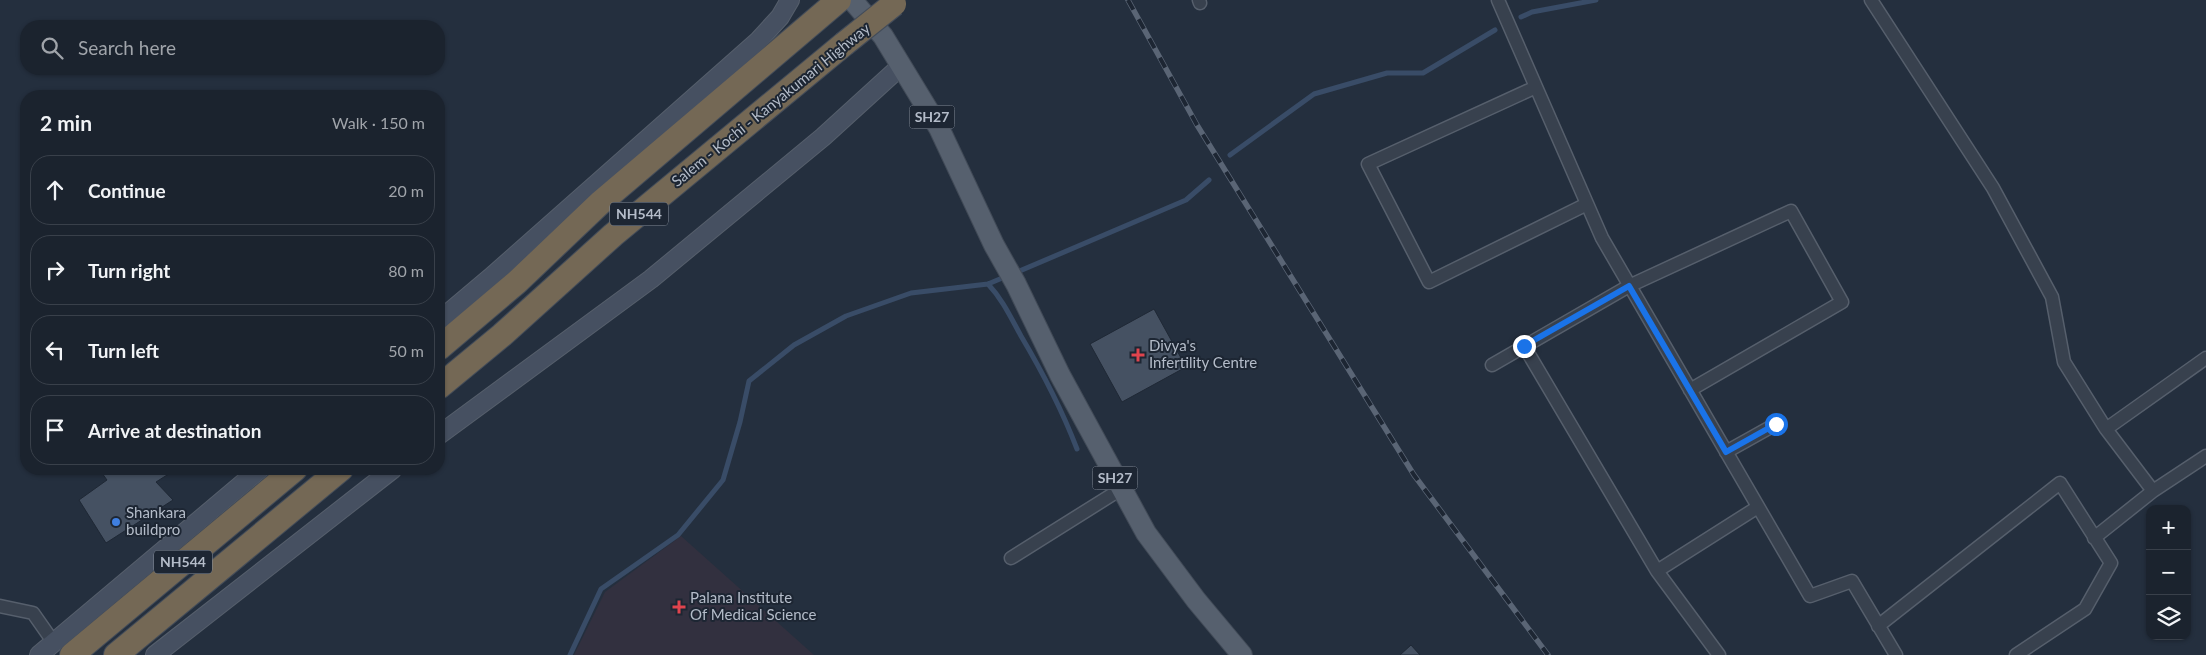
<!DOCTYPE html>
<meta charset="utf-8">
<style>
:root{--surface:#1b232e;--page:#242b36;--text:#f1f3f6;--muted:#a0a4aa;--line:#39404a}
body{margin:0;font-family:Lato,sans-serif;background:var(--page);color:var(--text)}
.controls{position:absolute;right:15px;bottom:15px;display:grid;overflow:hidden;border-radius:10px;box-shadow:0 1px 4px #0004}
.controls button{width:45px;height:45px;display:grid;place-items:center;padding:0;border:0;border-bottom:1px solid var(--line);background:var(--surface);color:var(--text);font:25px sans-serif}
.stop{position:absolute;width:15px;height:15px;margin:-11px;border:4px solid #1a73e8;border-radius:50%;background:#fff}
.stop.end{background:#1a73e8;border-color:#fff;box-shadow:0 1px 5px #0008}
.list{margin:0;padding:0;list-style:none}
h2{display:flex;justify-content:space-between;align-items:center;height:65px;margin:0;padding:0 20px;font-size:21px}
h2 small{font-size:16px;font-weight:400;color:var(--muted)}
.list li{display:grid;grid-template-columns:32px 1fr auto;gap:15px;align-items:center;box-sizing:border-box;height:70px;margin:0 10px 10px;padding:0 10px;border:1px solid var(--line);border-radius:20px}
.list b{display:block;font-size:19px;white-space:nowrap}
.list em{font-size:16px;font-style:normal;color:var(--muted)}
.icon{flex:none;width:28px;height:28px;fill:none;stroke:currentColor;stroke-width:2;stroke-linecap:round;stroke-linejoin:round}
.map{position:relative;flex:none;width:2206px;height:655px;overflow:hidden}
.search{position:absolute;background:var(--surface);box-shadow:0 1px 4px #0004;left:20px;top:20px;width:425px;height:55px;display:flex;align-items:center;gap:12px;box-sizing:border-box;padding:0 18px;border-radius:20px;color:var(--muted);font-size:19px}
.panel{position:absolute;background:var(--surface);box-shadow:0 1px 4px #0004;left:20px;top:90px;width:425px;height:385px;border-radius:20px}
.map>svg:first-child{display:block}
.medical{fill:#32303f}
.lines{fill:none;stroke-linecap:round;stroke-linejoin:round}
.stream{stroke:#394c67;stroke-width:5}
.building{fill:#455162;stroke:#1f2835}
.street-casing{stroke:#565f6c;stroke-width:15}
.secondary-casing{stroke:#565f6c;stroke-width:20}
.primary-casing{stroke:#414a57;stroke-width:22}
.highway-casing{stroke:#434c59;stroke-width:26}
.street{stroke:#38414e;stroke-width:12}
.secondary{stroke:#465061;stroke-width:18}
.primary{stroke:#56606e;stroke-width:20}
.highway{stroke:#746855;stroke-width:24}
.rail-casing{stroke:#5a6575;stroke-width:5.5}
.rail{stroke:#1d2633;stroke-width:4;stroke-dasharray:11;stroke-linecap:butt}
.highway-bridge-casing{stroke:#434c59;stroke-width:26;stroke-linecap:butt}
.highway-bridge{stroke:#746855;stroke-width:24}
.route{stroke:#1a73e8;stroke-width:6}
.health-dot{fill:#e0444e;stroke:#1d2633;stroke-width:2}
.shop-dot{fill:#3f7fe0;stroke:#1d2633;stroke-width:2}
.labels{text-anchor:middle;stroke-width:4;stroke-linejoin:round;paint-order:stroke}
.shield{fill:#1d2633;stroke:#878f9c;stroke-width:1}
.shield-label{font-size:14px;font-weight:bold;fill:#b4bcc9}
.street-label{font-size:15px;fill:#b4bcc9;stroke:#1d2633}
.poi-label{font-size:15px;fill:#b4bcc9;stroke:#1d2633;text-anchor:start}
</style>
<div class="map">
<svg width="2206" height="655" viewBox="0 0 2206 655">
<rect width="100%" height="100%" fill="#242f3e"/>
<path class="medical" d="M681 536 814 655H574L605 592Z"/>
<g class="lines">
<path class="stream" d="M1521 17 1532 12 1596 0
M1230 155 1314 94 1387 73H1423L1495 30
M1015 273 1186 200 1209 180
M988 284C1003 300 1011 318 1021 336 1043 373 1062 410 1077 449
M570 655 601 589 678 535 723 480 740 422 749 381 794 345 846 316 911 293 988 284 1007 276"/>
</g>
<path class="building" d="M1154 309 1186 367 1122 402 1090 344Z
M99 469H174L175 470 156 482 173 500 106 543 79 500 107 480Z
M1411 645 1420 655H1400Z"/>
<g class="lines">
<defs>
<path id="street" d="M1199 0 1200 3
M1498 0 1602 238 1810 596 1852 581 1896 655
M1871 0 1993 188 2052 297 2064 362 2106 429 2153 491
M1536 87 1368 164 1429 282 1587 204
M1524 346 1657 571 1719 655
M1492 365 1629 286 1791 211 1842 302 1690 390
M2106 429 2206 358
M1726 452 1776 424
M2094 538 2153 491 2206 456
M1011 558 1121 489
M1657 571 1758 507
M0 606 33 613 54 643
M1878 626 2060 483 2111 563 2085 609 2016 655"/>
<path id="secondary" d="M439 321 490 278 758 41 780 17 790 0
M439 435 651 279 823 137 901 66
M39 655 260 469
M155 655 393 469"/>
<path id="primary" d="M852 0 883 36 939 128 994 245 1016 284 1060 375 1146 533 1196 600 1242 655"/>
<path id="highway" d="M439 348 517 282 600 203 839 0
M439 387 502 335 613 235 844 44
M72 655 295 469
M116 655 341 469"/>
</defs>
<use href="#street" class="street-casing"/>
<use href="#secondary" class="secondary-casing"/>
<use href="#primary" class="primary-casing"/>
<use href="#highway" class="highway-casing"/>
<use href="#street" class="street"/>
<use href="#secondary" class="secondary"/>
<use href="#primary" class="primary"/>
<use href="#highway" class="highway"/>
<defs>
<path id="rail" d="M1128 0 1197 125 1414 475 1548 655"/>
</defs>
<use href="#rail" class="rail-casing"/>
<use href="#rail" class="rail"/>
<defs>
<path id="highway-bridge" d="M844 44 894 4"/>
</defs>
<use href="#highway-bridge" class="highway-bridge-casing"/>
<use href="#highway-bridge" class="highway-bridge"/>
</g>
<g class="lines">
<path class="route" d="M1524 346 1629 286 1726 452 1776 424"/>
</g>
<g class="health-dot">
<path d="M1135.5 347.5h5v5h5v5h-5v5h-5v-5h-5v-5h5z"/>
<path d="M676.5 599.5h5v5h5v5h-5v5h-5v-5h-5v-5h5z"/>
</g>
<circle class="shop-dot" cx="116" cy="522" r="5"/>
<g class="labels">
<g class="shield">
<rect x="909.5" y="105.5" width="45" height="23" rx="4"/>
<rect x="610" y="202.5" width="58" height="23" rx="4"/>
<rect x="1092.5" y="466.5" width="45" height="23" rx="4"/>
<rect x="154" y="550.5" width="58" height="23" rx="4"/>
</g>
<g class="shield-label">
<text x="932" y="122">SH27</text>
<text x="639" y="219">NH544</text>
<text x="1115" y="483">SH27</text>
<text x="183" y="567">NH544</text>
</g>
<g class="street-label">
<text transform="translate(771 105) rotate(-39)" y="5">Salem - Kochi - Kanyakumari Highway</text>
</g>
<g class="poi-label">
<text x="1149" y="351">Divya's<tspan x="1149" dy="17">Infertility Centre</tspan></text>
<text x="126" y="518">Shankara<tspan x="126" dy="17">buildpro</tspan></text>
<text x="690" y="603">Palana Institute<tspan x="690" dy="17">Of Medical Science</tspan></text>
</g>
</g>
</svg>
<div class="controls">
<button>+</button>
<button>−</button>
<button><svg class="icon" aria-label="layers" viewBox="0 0 24 24"><path d="M12 4l9 5-9 5-9-5zM3 14l9 5 9-5"/></svg></button>
</div>
<div class="stop" style="left:1776px;top:424px"></div>
<div class="stop end" style="left:1524px;top:346px"></div>
<div class="search"><svg class="icon" aria-label="search" viewBox="0 0 24 24"><circle cx="10" cy="10" r="6"/><path d="M15 15l6 6"/></svg>Search here</div>
<section class="panel">
<h2>2 min<small>Walk · 150 m</small></h2>
<ul class="list">
<li><svg class="icon" aria-label="ahead" viewBox="0 0 24 24"><path d="M12 20V5M6 11l6-6 6 6"/></svg><div><b>Continue</b></div><em>20 m</em></li>
<li><svg class="icon" aria-label="right" viewBox="0 0 24 24"><path d="M7 20v-9h11M14 6l5 5-5 5"/></svg><div><b>Turn right</b></div><em>80 m</em></li>
<li><svg class="icon" aria-label="left" viewBox="0 0 24 24"><path d="M17 20v-9H6M10 6l-5 5 5 5"/></svg><div><b>Turn left</b></div><em>50 m</em></li>
<li><svg class="icon" aria-label="arrive" viewBox="0 0 24 24"><path d="M6 21V4h12l-3 4 3 4H6"/></svg><div><b>Arrive at destination</b></div></li>
</ul>
</section>
</div>
